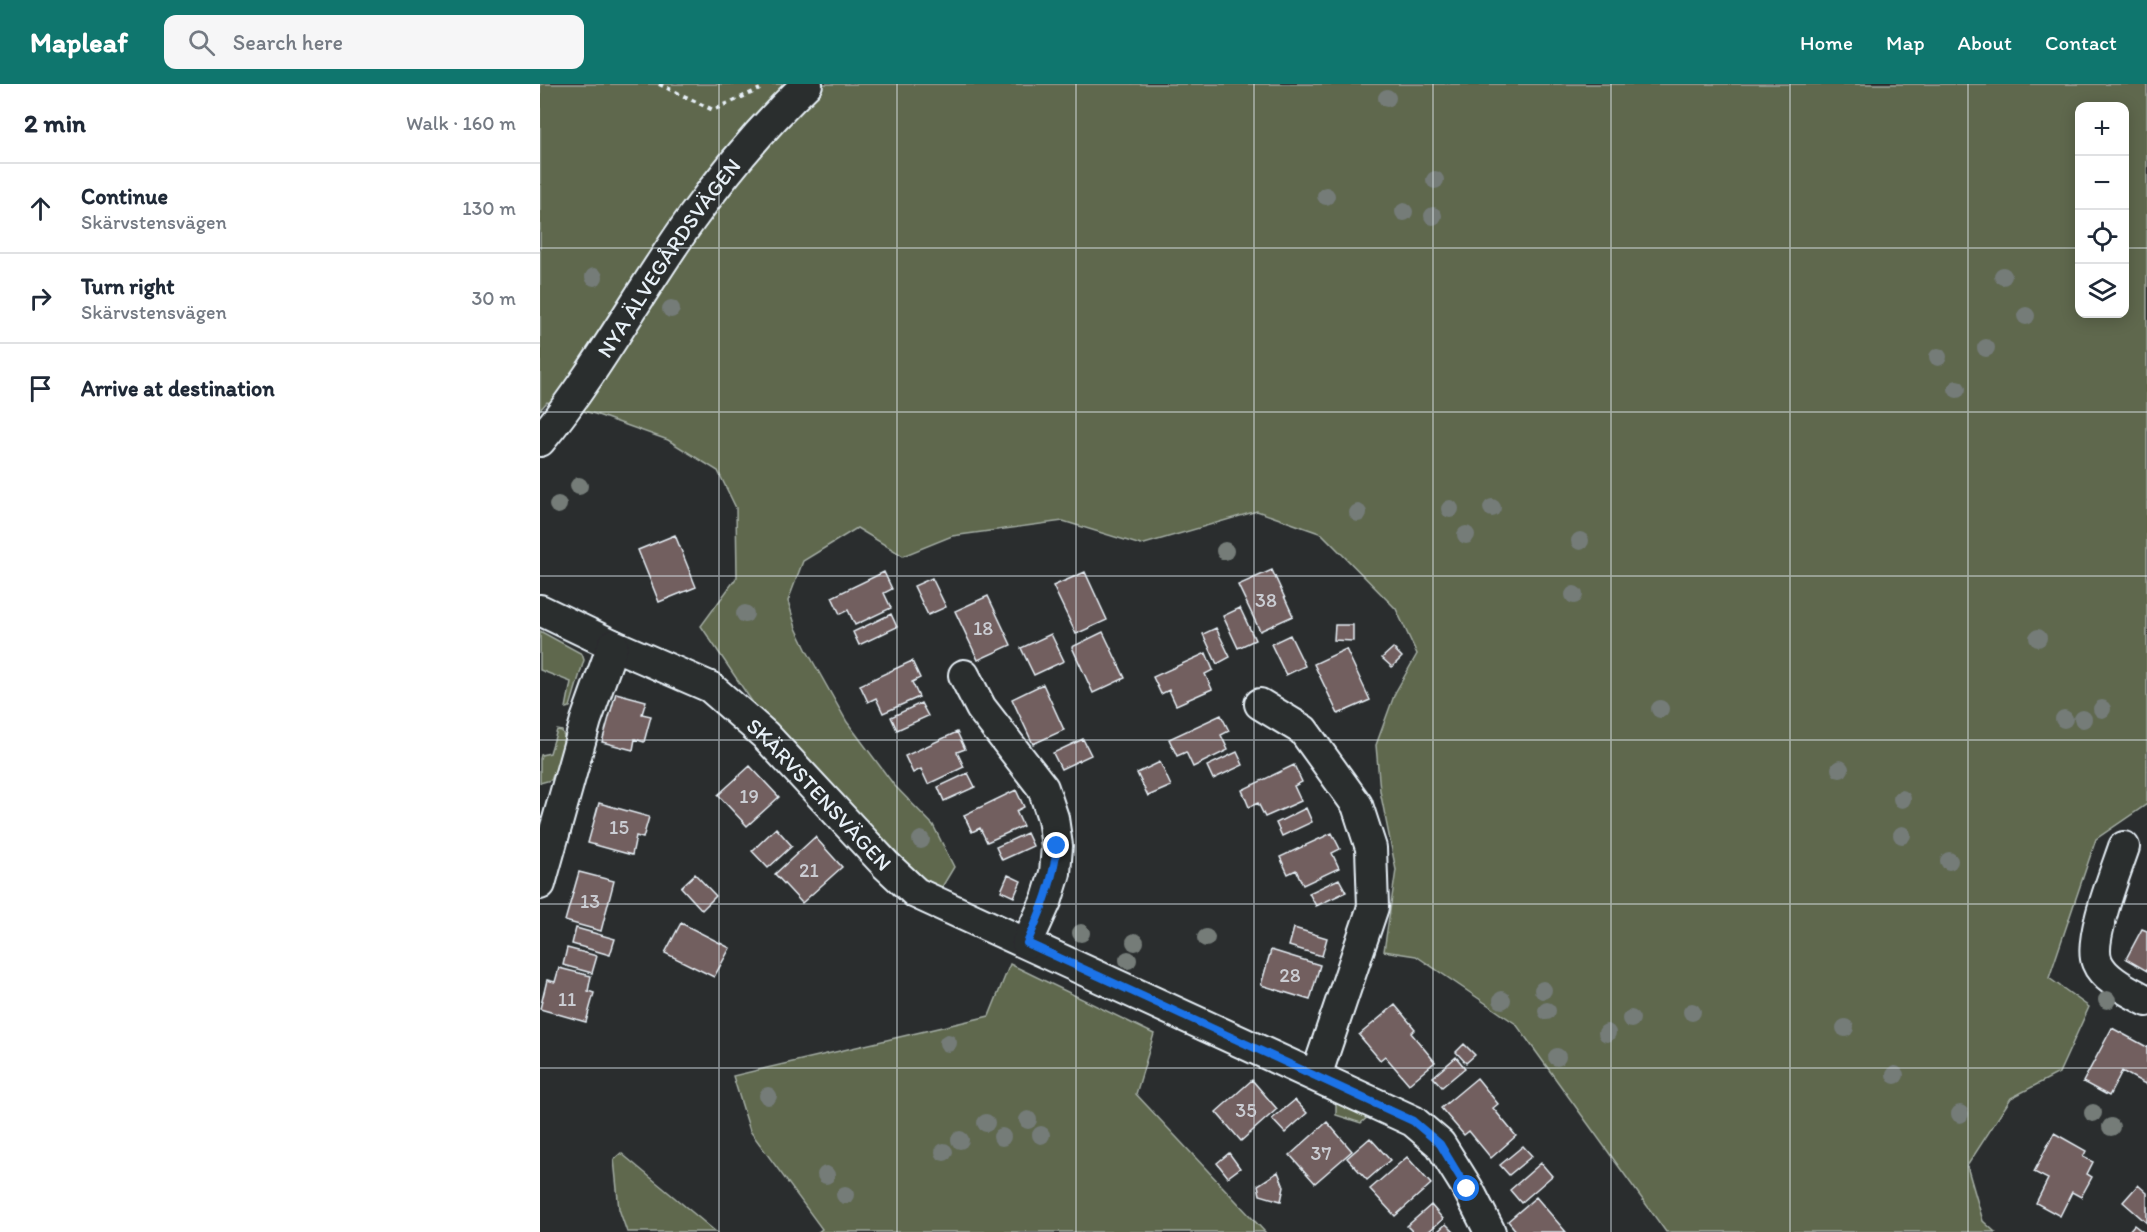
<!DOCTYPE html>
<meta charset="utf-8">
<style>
:root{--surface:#fff;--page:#f6f6f7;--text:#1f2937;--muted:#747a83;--line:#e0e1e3;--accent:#0f766e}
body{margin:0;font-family:Itim,sans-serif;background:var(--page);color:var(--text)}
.controls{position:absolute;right:18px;top:18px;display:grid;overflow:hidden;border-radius:12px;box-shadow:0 3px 15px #0003}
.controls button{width:54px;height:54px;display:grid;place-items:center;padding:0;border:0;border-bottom:2px solid var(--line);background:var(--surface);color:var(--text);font:30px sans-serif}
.stop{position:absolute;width:18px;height:18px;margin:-14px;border:4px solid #1a73e8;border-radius:50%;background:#fff}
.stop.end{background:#1a73e8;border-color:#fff;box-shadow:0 2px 6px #0008}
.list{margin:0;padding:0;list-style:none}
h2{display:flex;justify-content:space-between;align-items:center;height:78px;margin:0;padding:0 24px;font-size:26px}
h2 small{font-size:20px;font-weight:400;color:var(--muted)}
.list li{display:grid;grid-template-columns:39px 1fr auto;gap:18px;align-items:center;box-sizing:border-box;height:90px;padding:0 24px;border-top:2px solid var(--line)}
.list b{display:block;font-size:22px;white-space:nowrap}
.list p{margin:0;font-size:20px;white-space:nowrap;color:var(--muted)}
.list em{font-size:20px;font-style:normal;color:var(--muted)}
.icon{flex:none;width:33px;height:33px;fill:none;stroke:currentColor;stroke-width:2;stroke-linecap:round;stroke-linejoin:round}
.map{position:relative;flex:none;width:1607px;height:1148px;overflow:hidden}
header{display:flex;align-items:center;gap:36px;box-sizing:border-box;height:84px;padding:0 30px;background:var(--accent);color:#fff}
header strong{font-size:28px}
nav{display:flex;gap:33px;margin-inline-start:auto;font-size:21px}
.search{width:420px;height:54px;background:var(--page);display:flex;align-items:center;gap:15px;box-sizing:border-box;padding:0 21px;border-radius:12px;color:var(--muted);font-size:22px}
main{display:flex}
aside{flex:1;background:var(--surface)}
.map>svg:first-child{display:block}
.green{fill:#5e674e;stroke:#a3aca3;stroke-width:1.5;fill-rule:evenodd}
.building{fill:#725f5f;stroke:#e8f1f8;stroke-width:1.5}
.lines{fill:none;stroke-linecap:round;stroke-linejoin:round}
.street-casing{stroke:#e8f1f8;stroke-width:34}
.path{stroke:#e8f1f8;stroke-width:4;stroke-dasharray:4.5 4.5;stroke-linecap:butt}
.street{stroke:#2a2d2e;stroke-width:30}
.tree{fill:#747b78}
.route{stroke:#1a73e8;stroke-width:8}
.grid{fill:none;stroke:#e8f1f8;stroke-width:1.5;stroke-opacity:0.55}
.labels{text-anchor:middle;stroke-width:4.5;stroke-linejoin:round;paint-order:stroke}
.number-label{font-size:20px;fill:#caccd2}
.street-label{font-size:22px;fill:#e8f1f8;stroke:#2a2d2e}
</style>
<header>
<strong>Mapleaf</strong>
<div class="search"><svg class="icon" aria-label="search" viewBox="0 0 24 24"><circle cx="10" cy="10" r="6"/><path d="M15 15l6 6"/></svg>Search here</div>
<nav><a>Home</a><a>Map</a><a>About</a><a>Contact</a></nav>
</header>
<main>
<aside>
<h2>2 min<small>Walk · 160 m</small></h2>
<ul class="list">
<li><svg class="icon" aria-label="ahead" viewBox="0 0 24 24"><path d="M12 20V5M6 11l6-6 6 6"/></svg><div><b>Continue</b><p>Skärvstensvägen</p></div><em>130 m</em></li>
<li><svg class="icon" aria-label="right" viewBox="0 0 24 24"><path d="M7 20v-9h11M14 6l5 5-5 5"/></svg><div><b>Turn right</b><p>Skärvstensvägen</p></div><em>30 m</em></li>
<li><svg class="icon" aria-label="arrive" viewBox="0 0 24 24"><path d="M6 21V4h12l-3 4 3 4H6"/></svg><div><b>Arrive at destination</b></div></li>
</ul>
</aside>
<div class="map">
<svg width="1607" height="1148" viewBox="0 0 1607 1148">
<rect width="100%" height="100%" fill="#2a2d2e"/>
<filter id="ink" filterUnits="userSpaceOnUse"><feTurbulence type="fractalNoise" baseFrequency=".0167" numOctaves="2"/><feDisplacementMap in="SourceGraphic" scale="12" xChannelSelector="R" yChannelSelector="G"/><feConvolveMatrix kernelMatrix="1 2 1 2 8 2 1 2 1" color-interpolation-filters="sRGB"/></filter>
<g filter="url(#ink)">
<path class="green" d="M0 0H1607V720L1556 755 1509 894 1549 923 1519 989 1471 1014 1427 1082 1443 1137 1455 1148H1126L976 940 876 872 844 867 856 786 840 707 836 661 855 609 877 570 856 525 782 450 717 427 601 461 523 437 412 452 363 472 317 444 263 477 248 517 256 544 267 567 307 638 354 701 393 741 414 783 399 808 367 779 213 619 161 542 197 493 196 424 178 387 128 356 55 330 7 318 0 326ZM1540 22H1584V230H1540Z
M0 547 42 570 44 576 30 623 26 624 31 598 0 586Z
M17 646 22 647C30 661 16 683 11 696L0 699V675L1 671 10 669Z
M470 880 614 950 596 1010 725 1148H278L282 1145 210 1047 193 992 449 932Z
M796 1016 831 1030 821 1039 796 1031Z
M81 1069 176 1148H87L79 1125 74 1075Z"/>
<path class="building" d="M135 451 156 503 119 518 98 466Z
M732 486 753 532 720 547 698 501Z
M344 488 352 505 344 509 351 524 315 541 308 526 300 530 292 513Z
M545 488 567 536 536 550 513 502Z
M392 494 406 523 388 531 374 502Z
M448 512 471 561 438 576 415 527Z
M700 524 715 556 698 564 683 532Z
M351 530 357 543 319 561 313 548Z
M795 541H813V557L794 556Z
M676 544 690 573 677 580 663 550Z
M563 548 585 594 553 609 532 563Z
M511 550 524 577 494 591 481 564Z
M750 551 765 582 746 591 731 560Z
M853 564 862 573 852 583 842 574Z
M806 565 830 616 798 630 774 580Z
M666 569 673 586 665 590 672 605 636 621 629 606 621 610 613 593Z
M372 577 380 594 372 598 379 613 343 629 336 614 328 618 320 601Z
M503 600 524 646 493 660 472 615Z
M76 609 106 617 102 630 111 632 104 658 95 655 93 666 62 658Z
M381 619 388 632 357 646 351 633Z
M681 631 689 647 681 651 688 666 653 683 646 668 637 672 629 655Z
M417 648 425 665 417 668 424 683 388 700 381 685 373 689 365 672Z
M543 655 551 671 521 685 513 669Z
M697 668 703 681 673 695 667 682Z
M620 678 631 702 608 712 597 689Z
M754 681 762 698 754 702 761 717 725 733 718 719 709 723 702 706Z
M210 682 239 713 207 742 178 711Z
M428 689 435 703 404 717 398 703Z
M476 706 484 723 476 727 483 742 447 758 440 744 432 748 424 731Z
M59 719 109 733 103 754 96 752 92 771 48 759Z
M766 724 772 738 742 752 736 739Z
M236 744 252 762 228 784 212 767Z
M487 749 493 762 462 776 456 763Z
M792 749 800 765 792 769 799 784 763 801 756 786 748 790 740 773Z
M275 753 302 783 262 819 235 790Z
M39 788 74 797 61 847 25 837Z
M155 790 176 812 162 826 141 803Z
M468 791 481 797 474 813 461 807Z
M799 795 806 808 776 822 769 809Z
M141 839 190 864 174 893 125 869Z
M36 844 75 855 70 871 32 860Z
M754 844 787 854 782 872 749 862Z
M1602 845 1607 847V887L1586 875Z
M27 864 57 872 52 889 23 881Z
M731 866 780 881 770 916 721 901Z
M19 884 51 892 48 907 54 909 46 938 0 925 7 896 15 898Z
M855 921 875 945 871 949 895 978 869 1000 845 972 840 976 819 951Z
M1572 944 1607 963V1001L1582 987 1569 1012 1543 998Z
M924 960 935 971 926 979 916 968Z
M916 973 925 984 902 1003 893 993Z
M937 994 958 1020 953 1024 976 1052 951 1074 929 1047 924 1051 901 1024Z
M712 996 737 1025 701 1057 676 1028Z
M755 1016 767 1029 745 1049 732 1035Z
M787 1038 812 1067 775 1099 750 1071Z
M1514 1049 1546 1067 1543 1073 1553 1078 1547 1090 1552 1093 1541 1113 1532 1108 1520 1132 1496 1119 1508 1095 1494 1088Z
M830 1054 850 1076 827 1096 807 1074Z
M983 1062 992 1072 969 1091 960 1081Z
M689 1069 700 1084 688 1093 677 1079Z
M867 1073 891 1100 855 1132 830 1105Z
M1001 1079 1012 1092 981 1119 970 1106Z
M738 1088 744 1103 741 1117 720 1111 718 1101Z
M1598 1101 1607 1109V1139L1583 1118Z
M996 1113 1026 1148H977L968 1137Z
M891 1121 903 1135 888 1148H873L867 1142Z
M906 1140 914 1148H897Z
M1594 1141 1603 1148H1588Z"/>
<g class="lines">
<defs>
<g id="street">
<path id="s1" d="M0 357C56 289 98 210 149 138 184 89 223 42 267 0"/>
<path id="s2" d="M0 526 73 561 170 603 225 651 346 781 376 809 873 1037 900 1060 928 1105 950 1148"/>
<path d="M424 591 441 624 503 704 513 734 517 762 515 789 507 815 487 859"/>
<path d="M720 620 763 646 817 721 831 764 833 823 776 992"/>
<path d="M1584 763C1576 787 1548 856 1557 878 1564 896 1591 908 1607 917"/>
<path d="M0 800 46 636 73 561"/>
</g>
</defs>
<use href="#street" class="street-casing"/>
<path class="path" d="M119 0 173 26 220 5"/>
<use href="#street" class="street"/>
</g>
<g class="tree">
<circle cx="847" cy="14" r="9"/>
<circle cx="895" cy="96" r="9"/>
<circle cx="786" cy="112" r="9"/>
<circle cx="864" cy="128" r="9"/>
<circle cx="893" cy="132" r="9"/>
<circle cx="1463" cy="192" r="9"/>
<circle cx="54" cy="193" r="9"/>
<circle cx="131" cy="225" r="9"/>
<circle cx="1486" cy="232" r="9"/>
<circle cx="1446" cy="264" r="9"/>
<circle cx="1398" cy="273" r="9"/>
<circle cx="1417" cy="305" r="9"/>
<circle cx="39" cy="402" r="9"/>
<circle cx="18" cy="421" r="9"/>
<circle cx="952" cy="424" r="9"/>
<circle cx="910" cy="425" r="9"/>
<circle cx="818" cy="429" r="9"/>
<circle cx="926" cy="451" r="9"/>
<circle cx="1040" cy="457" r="9"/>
<circle cx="685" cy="467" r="9"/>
<circle cx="1034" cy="511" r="9"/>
<circle cx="205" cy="530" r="9"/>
<circle cx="1498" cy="554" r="9"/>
<circle cx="1120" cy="625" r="9"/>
<circle cx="1562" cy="625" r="9"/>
<circle cx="1524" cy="635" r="9"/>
<circle cx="1543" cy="635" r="9"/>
<circle cx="1300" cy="685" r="9"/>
<circle cx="1362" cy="715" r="9"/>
<circle cx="1362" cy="751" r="9"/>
<circle cx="381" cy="756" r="9"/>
<circle cx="1409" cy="777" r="9"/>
<circle cx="541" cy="849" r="9"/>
<circle cx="666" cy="854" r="9"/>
<circle cx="595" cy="858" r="9"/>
<circle cx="588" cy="876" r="9"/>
<circle cx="1003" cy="906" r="9"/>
<circle cx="962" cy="916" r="9"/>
<circle cx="1567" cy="916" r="9"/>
<circle cx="1007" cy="927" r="9"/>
<circle cx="1152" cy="928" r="9"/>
<circle cx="1091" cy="935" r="9"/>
<circle cx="1305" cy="944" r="9"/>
<circle cx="1067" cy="949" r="9"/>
<circle cx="408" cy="959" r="9"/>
<circle cx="1017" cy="973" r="9"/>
<circle cx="1355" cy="991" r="9"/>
<circle cx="228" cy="1012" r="9"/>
<circle cx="1553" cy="1029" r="9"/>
<circle cx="1420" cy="1030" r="9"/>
<circle cx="488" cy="1036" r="9"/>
<circle cx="446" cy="1039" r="9"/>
<circle cx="1571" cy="1043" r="9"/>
<circle cx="501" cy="1051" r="9"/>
<circle cx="462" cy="1053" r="9"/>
<circle cx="420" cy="1056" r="9"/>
<circle cx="404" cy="1068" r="9"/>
<circle cx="286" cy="1091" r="9"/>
<circle cx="305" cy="1111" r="9"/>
</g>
</g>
<g class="lines" filter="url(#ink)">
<path class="route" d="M517 762C513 799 502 825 487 859L873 1037 900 1060 927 1105"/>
</g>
<path class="grid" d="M179 0V1148M357 0V1148M536 0V1148M714 0V1148M893 0V1148M1071 0V1148M1250 0V1148M1428 0V1148M0 164H1540M1584 164H1607M0 328H1607M0 492H1607M0 656H1607M0 820H1607M0 984H1607"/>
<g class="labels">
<g class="number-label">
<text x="726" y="523">38</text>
<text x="443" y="551">18</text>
<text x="209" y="719">19</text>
<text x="79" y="750">15</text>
<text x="269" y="793">21</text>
<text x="50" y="824">13</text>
<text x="750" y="898">28</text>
<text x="27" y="922">11</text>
<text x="706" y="1033">35</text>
<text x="781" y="1076">37</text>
</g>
<g class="street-label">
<text dy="8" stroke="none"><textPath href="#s1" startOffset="224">NYA ÄLVEGÅRDSVÄGEN</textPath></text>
<text dy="8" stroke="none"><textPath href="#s2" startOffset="340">SKÄRVSTENSVÄGEN</textPath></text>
</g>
</g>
</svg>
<div class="controls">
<button>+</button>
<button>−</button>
<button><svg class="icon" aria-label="locate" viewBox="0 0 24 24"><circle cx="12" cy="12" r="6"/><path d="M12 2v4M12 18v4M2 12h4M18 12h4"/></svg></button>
<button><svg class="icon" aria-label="layers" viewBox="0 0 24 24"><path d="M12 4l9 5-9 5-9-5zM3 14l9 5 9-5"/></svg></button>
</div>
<div class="stop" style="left:927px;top:1105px"></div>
<div class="stop end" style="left:517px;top:762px"></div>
</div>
</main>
